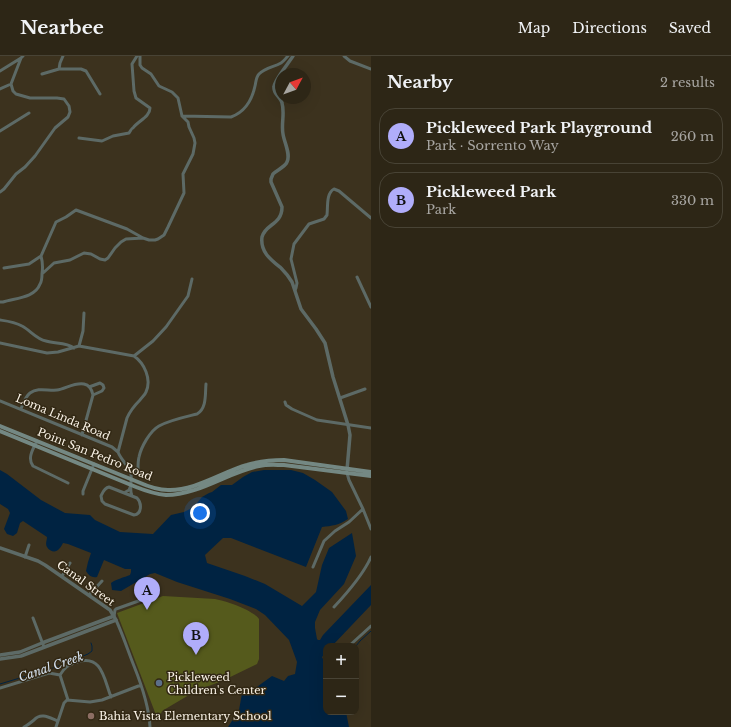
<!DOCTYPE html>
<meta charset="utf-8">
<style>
:root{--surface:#2d2616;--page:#393223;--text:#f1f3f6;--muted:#a7a5a1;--line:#484335;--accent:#b0adfa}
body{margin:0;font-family:"Libre Baskerville",serif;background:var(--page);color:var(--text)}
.controls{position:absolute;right:12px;bottom:12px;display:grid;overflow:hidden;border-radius:8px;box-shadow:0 4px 16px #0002}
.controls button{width:36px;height:36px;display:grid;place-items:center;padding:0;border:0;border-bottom:1px solid var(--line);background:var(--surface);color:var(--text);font:20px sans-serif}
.compass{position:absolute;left:275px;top:12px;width:36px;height:36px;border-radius:50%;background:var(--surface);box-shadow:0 4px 16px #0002;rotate:49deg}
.you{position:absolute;left:200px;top:457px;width:14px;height:14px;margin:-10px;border:3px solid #fff;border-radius:50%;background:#1a73e8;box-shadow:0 0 0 6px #1a73e833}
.badge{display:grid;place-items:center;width:26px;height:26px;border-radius:50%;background:var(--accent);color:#111;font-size:13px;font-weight:700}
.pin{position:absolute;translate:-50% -33px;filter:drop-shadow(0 1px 2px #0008)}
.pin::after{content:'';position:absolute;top:21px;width:14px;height:12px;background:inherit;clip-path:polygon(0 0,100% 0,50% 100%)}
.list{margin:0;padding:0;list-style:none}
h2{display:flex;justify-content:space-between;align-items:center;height:52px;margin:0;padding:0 16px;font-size:17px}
h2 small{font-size:13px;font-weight:400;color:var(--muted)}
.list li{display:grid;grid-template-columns:26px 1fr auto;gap:12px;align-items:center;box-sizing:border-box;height:56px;margin:0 8px 8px;padding:0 8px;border:1px solid var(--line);border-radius:16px}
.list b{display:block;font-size:15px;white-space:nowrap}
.list p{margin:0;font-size:13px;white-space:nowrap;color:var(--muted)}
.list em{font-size:13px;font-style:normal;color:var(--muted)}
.map{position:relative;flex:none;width:371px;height:671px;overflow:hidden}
header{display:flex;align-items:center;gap:24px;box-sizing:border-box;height:56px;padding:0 20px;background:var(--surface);border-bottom:1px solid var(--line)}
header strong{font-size:19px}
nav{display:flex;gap:22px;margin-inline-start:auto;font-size:14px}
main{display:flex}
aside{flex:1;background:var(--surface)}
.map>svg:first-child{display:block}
.green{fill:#555a1c}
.water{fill:#002342}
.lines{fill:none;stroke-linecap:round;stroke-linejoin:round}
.stream{stroke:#002342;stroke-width:1}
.minor{stroke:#5d6a66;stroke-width:3}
.tertiary{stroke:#5d6a66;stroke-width:3.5}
.secondary{stroke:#748883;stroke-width:4}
.service-dot{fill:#5c6f8a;stroke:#322814;stroke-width:1.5}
.education-dot{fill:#8d6e63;stroke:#322814;stroke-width:1.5}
.labels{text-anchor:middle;stroke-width:3;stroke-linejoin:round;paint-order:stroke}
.street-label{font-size:11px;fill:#faf3e7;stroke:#322814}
.poi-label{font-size:11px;fill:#faf3e7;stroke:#322814;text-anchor:start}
.water-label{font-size:12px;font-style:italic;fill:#d5e2f0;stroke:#322814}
</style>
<header>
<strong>Nearbee</strong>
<nav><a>Map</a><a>Directions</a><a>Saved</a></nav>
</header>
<main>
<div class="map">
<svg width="371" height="671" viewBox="0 0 371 671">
<rect width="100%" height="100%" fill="#3c321e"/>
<path class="green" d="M163 540 215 543C226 545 253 554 259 563V603L257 608 222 625 206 631 189 639 162 655 160 660 156 659 117 557Z"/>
<path class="water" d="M0 414 7 418 41 444 65 457 90 459 95 464 120 476 153 478 171 459 184 456 190 453 197 447 202 441 209 437 212 436 221 429H232L243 421 252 416 264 414H291L303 417 315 424 332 436 346 455 348 463C339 469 332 470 322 471L306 511 231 482H223L205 499 207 507 245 520 265 528 302 550 316 536 322 509 329 492 352 477 356 500 344 528 320 554 315 566V572L317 583 318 584H320L323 579 371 529V549L332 590H326V597L322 601 326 609V656H346L349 671H228L239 654 243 632 254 633 272 620 284 625 288 620 295 618 297 606 289 584 265 559 256 553 230 543 177 526 155 517 150 518 121 535 112 534 111 527C114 524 125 521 130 519L131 516V513H125L104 504 97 521C92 522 89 520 86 515L88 506 91 497 68 488 63 487C62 489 61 491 59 493 56 497 50 496 47 491 45 488 47 484 47 481L23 465 20 467 17 477 13 480 7 478 4 473 10 457 8 453 0 448Z"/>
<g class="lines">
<path class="stream" d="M356 590 360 585 371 575
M0 628 53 612 88 598 92 595V590L91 587"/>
<path class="minor" d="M63 0 60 7 59 13H81L86 15 100 38
M140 0V9L142 12 151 18 159 30 172 36 178 42 182 60 231 61C245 56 252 44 255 30 256 26 256 21 259 18 265 12 274 11 281 7 284 5 286 2 288 0
M344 0 350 5 371 13
M0 15 21 2
M42 18 59 13
M0 33 11 28
M0 75 29 57
M79 82 102 85 113 80 129 77C129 77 132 72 133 72 138 65 150 61 150 52L136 42 134 35 132 8 137 0
M0 136 4 133 16 118 25 111 35 100 55 72 68 61 70 56 69 50 64 43 57 42H30L16 38 13 35 11 28 21 2 23 0
M41 200 56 166 66 161 76 154 127 173 143 182
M4 212 29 208 41 200
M43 217 54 207 70 204 84 197 91 198 100 203 105 204 108 202 115 192 121 186 126 183 143 182 149 184H155L158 183 164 179 168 171 184 137 183 118 193 98 195 87 194 82 189 71 188 66 182 60
M357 221 371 251
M295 234 296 232 297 227 291 203 294 188 309 168 324 163 327 159C328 151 326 137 334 133L339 135 371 162
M0 246H3C15 242 35 242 40 228 42 225 42 221 42 218 43 211 43 207 41 200
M0 264C7 265 15 266 22 270 30 274 36 283 46 285 55 288 66 286 74 292
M0 287 47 297 58 296 79 290 134 300C144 307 152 323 146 336 145 339 142 341 140 344 135 349 130 355 127 362L118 396C121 404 129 410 131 418 132 426 129 434 132 440
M79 290 83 275 84 257
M134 300 153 285 166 271 188 240 192 223
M89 331 100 327 103 329 104 332 102 335 93 339
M340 342 365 333
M0 345 112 391 118 396
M285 346 286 349 292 353 317 364 371 372
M21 353C23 348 25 341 30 337 38 331 48 335 57 334 65 333 75 326 84 328 89 329 92 334 93 339L82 379
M37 385C33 393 27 402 33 410L68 427
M131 417 138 413C138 409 138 405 139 401 141 391 150 375 159 370 170 364 185 361 197 358 207 352 205 338 206 328
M347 417 349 424 363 453 371 473
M109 431 137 442C142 447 142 458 134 459L105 448 102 445 101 440C103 436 104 432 109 431Z
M124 437 129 434 131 429
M83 438V435L94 408
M25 501 29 489
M313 511 324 485 335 475 349 466 363 453
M62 520 70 507
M89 539 102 525
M334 551C348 536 363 519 371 501
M114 560 115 554 116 553 158 538
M33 562 44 591
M116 564C123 579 128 595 134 610 142 630 149 650 150 671
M349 590 371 570
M0 632 49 617 60 619
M68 644 60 619C65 611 68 609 77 606 102 598 104 623 111 641
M24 671C28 669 30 667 34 664 41 656 50 662 58 665
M56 671 64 647 67 644 90 646 102 644 141 629"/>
<path class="tertiary" d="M293 0C289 7 274 24 274 31 273 38 281 41 282 47 285 57 281 68 283 78 284 86 291 98 287 106 285 111 277 114 273 118L271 123V126L282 151C282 169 265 168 262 181 260 196 271 204 281 212 285 216 289 221 292 226L301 253 316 273 325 287 333 321 348 369 350 379 347 414
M0 492 38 505 45 509 110 554 116 564 21 600 0 603
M0 599 20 596 42 587 114 560"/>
<path class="secondary" d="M0 370 138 426C147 430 157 434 168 434 195 435 222 416 247 409 260 405 272 404 284 404L371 416
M0 375 136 431C146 435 155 438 166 439 199 439 228 416 259 410 268 408 276 409 284 409L371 420"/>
</g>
<circle class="service-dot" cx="159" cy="627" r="4"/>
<circle class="education-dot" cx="91" cy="660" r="4"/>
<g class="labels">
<g class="street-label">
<text transform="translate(63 361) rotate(23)" y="4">Loma Linda Road</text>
<text transform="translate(95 398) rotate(22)" y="4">Point San Pedro Road</text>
<text transform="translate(86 527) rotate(36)" y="4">Canal Street</text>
</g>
<g class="poi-label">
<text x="167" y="625">Pickleweed<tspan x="167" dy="13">Children's Center</tspan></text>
<text x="99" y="664">Bahia Vista Elementary School</text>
</g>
<g class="water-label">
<text transform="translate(51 611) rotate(-19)" y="4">Canal Creek</text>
</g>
</g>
</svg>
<div class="controls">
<button>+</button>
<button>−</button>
</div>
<svg class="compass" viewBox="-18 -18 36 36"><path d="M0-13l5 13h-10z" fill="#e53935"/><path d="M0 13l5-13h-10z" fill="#a7a5a1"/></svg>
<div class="you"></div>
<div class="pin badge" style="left:147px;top:554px">A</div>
<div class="pin badge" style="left:196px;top:599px">B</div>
</div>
<aside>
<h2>Nearby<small>2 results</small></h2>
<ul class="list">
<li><span class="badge">A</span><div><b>Pickleweed Park Playground</b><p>Park · Sorrento Way</p></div><em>260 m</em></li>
<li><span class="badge">B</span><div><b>Pickleweed Park</b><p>Park</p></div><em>330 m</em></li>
</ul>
</aside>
</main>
